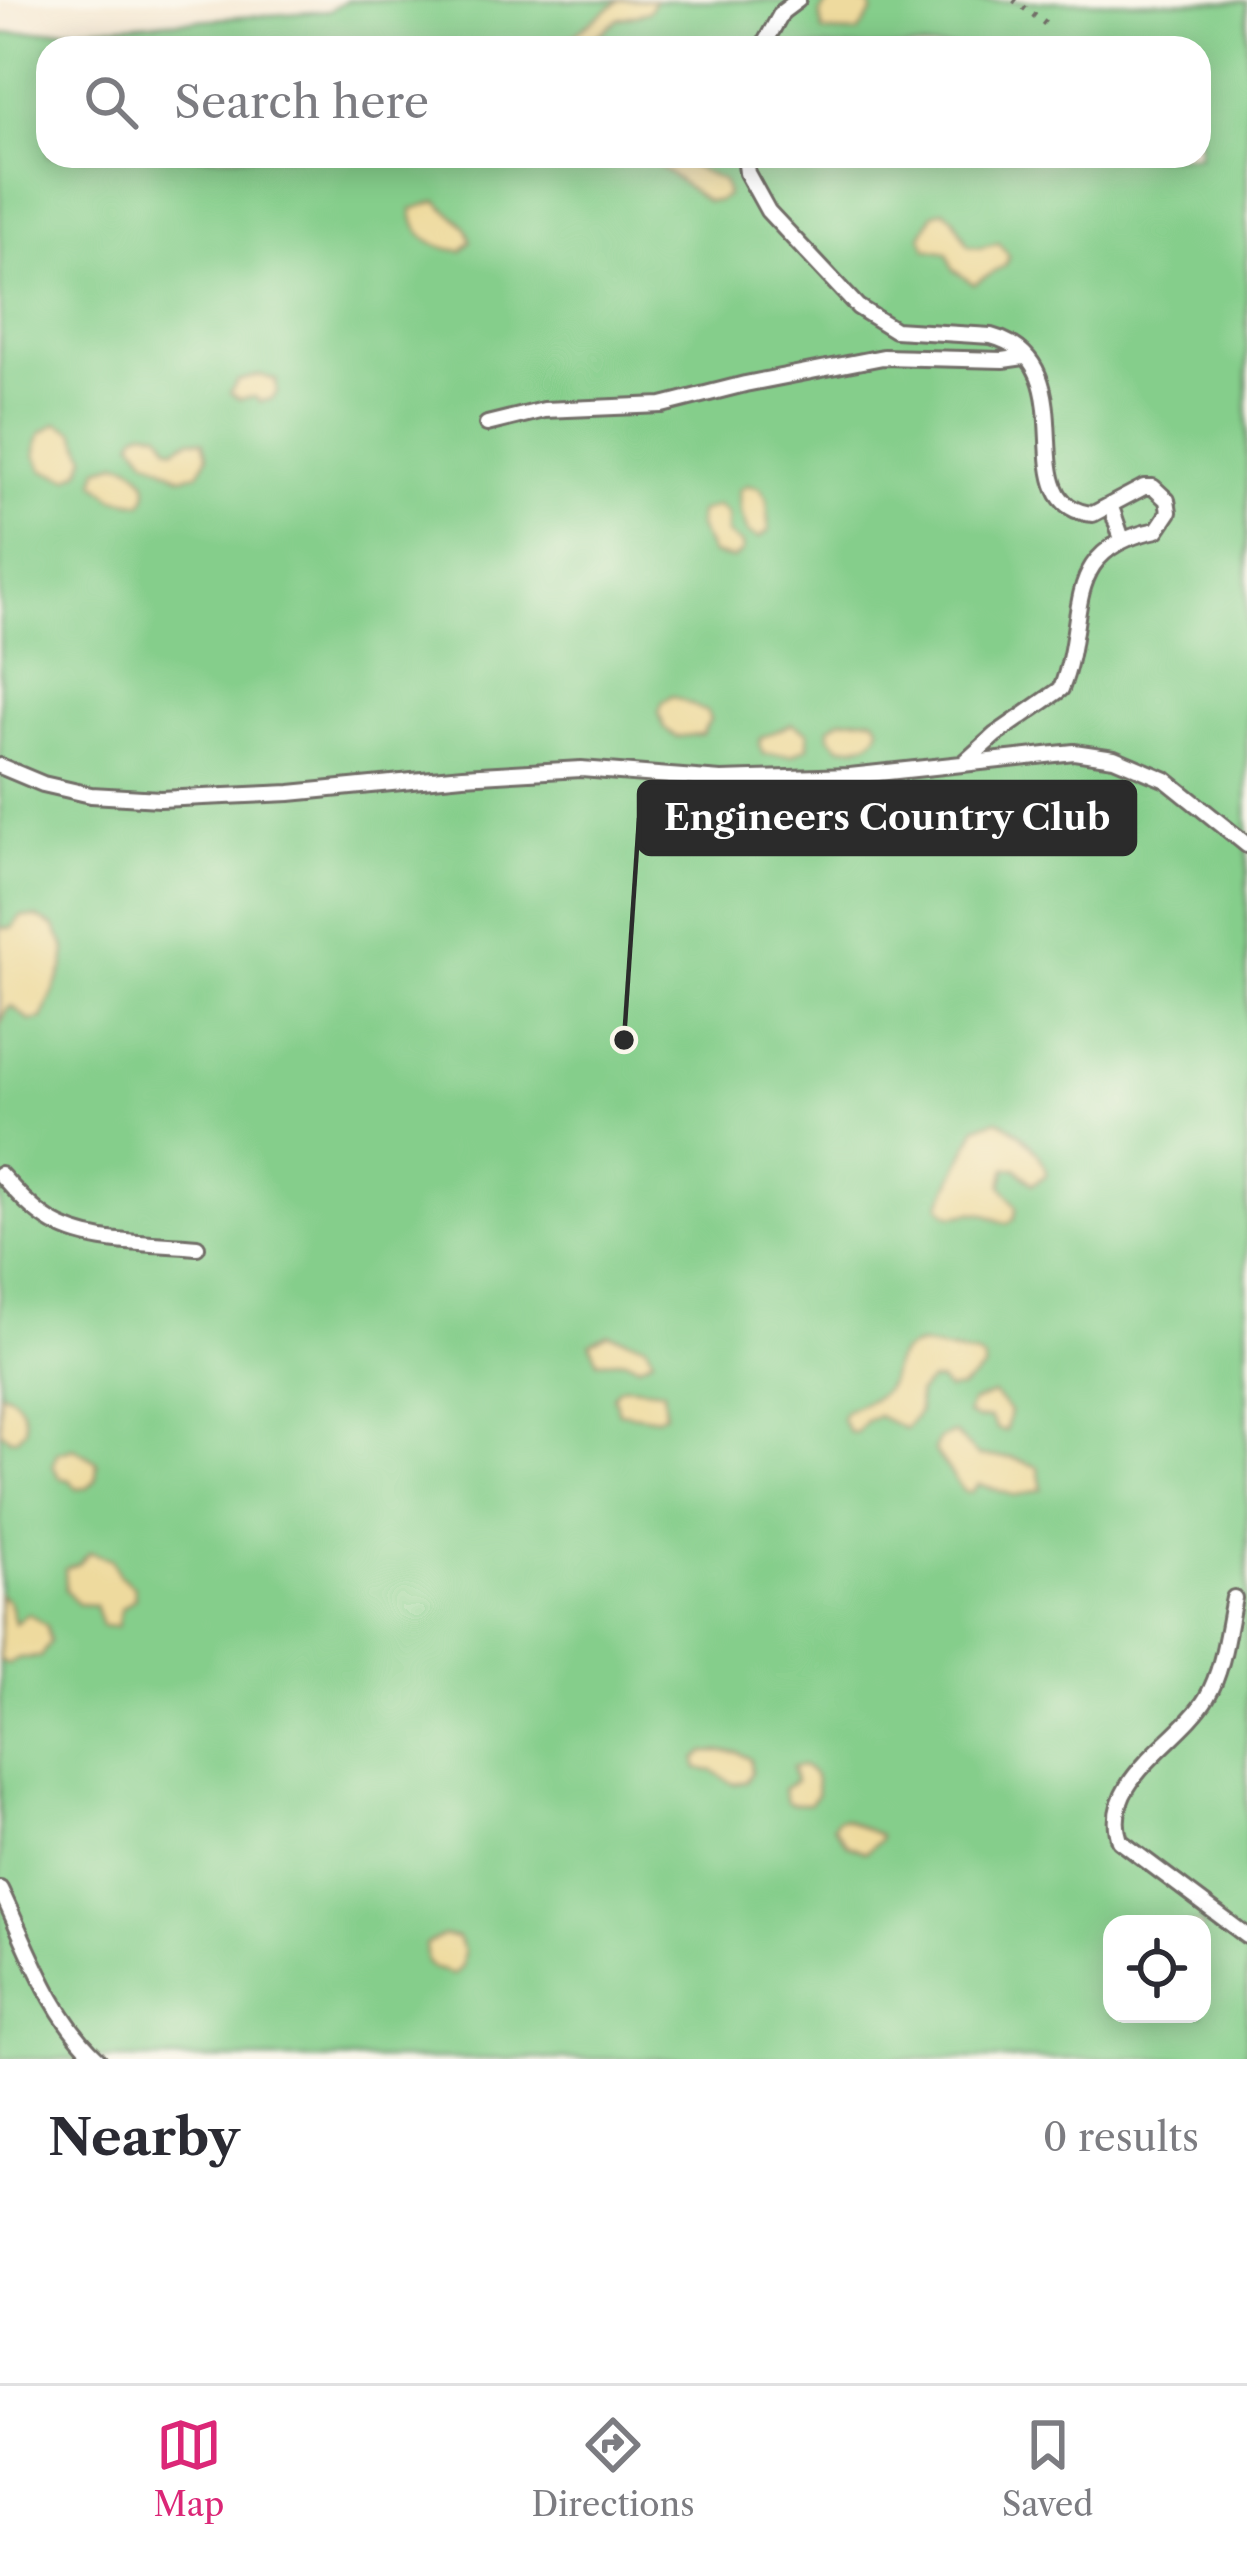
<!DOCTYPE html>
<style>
:root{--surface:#fff;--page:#f7f7f7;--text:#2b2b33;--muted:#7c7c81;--line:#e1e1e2;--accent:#db2777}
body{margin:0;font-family:"Libre Caslon Text",serif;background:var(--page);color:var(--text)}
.controls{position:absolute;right:36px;bottom:36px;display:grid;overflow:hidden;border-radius:24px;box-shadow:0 6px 30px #0003}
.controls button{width:108px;height:108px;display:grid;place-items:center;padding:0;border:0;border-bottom:3px solid var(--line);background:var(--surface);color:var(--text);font:60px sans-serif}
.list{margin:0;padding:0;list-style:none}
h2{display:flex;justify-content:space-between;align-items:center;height:156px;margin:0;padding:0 48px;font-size:51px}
h2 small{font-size:39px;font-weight:400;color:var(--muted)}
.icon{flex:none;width:66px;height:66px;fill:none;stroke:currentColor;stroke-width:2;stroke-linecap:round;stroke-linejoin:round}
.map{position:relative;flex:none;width:1247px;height:2059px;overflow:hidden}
.search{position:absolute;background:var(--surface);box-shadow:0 6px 30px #0003;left:36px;right:36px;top:36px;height:132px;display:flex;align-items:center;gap:30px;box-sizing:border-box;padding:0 42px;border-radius:36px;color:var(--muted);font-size:45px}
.sheet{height:324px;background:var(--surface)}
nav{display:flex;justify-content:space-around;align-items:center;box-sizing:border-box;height:168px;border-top:3px solid var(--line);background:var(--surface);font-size:33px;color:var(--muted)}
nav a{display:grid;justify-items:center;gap:6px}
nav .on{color:var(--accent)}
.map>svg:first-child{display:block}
.green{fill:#85ce8b;stroke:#587c5b;stroke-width:3;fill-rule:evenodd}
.sand{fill:#eeda9e;stroke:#8c8264;stroke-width:3}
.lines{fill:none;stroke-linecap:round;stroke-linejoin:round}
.service-casing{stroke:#726e67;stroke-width:20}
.path{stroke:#726e67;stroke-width:6;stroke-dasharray:3 9;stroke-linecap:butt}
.service{stroke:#fff;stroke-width:14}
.leader{fill:none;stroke:#2b2b2b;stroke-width:4.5}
.callout-dot{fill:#2b2b2b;stroke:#fbf7ec;stroke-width:4.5}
.callout{fill:#2b2b2b;stroke:#2b2b2b;stroke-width:4.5}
.callout-label{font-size:36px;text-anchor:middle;font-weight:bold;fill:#fff}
</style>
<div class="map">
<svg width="1247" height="2059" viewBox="0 0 1247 2059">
<rect width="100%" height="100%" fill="#fbf7ec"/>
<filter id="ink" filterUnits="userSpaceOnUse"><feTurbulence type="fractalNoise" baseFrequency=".00833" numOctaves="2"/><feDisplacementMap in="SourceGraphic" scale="24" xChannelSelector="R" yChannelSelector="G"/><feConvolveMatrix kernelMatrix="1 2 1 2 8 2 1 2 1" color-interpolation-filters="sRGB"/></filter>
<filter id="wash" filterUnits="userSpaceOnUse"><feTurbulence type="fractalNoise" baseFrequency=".004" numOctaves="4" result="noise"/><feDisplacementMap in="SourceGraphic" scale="48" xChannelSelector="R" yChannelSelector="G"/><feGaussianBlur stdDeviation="2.7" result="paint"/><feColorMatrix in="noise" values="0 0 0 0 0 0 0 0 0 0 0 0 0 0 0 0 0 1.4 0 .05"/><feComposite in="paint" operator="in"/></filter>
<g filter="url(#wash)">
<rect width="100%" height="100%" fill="#f7ebd7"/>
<path class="green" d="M348 0 1247 2V2059H0V34L329 11ZM48 48H1199V156H48ZM1112 1924H1202V2014H1112Z"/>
<path class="sand" d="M620 0H655L648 12 619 19 582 48H556Z
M839 0 871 5 872 13 858 33 823 32 820 13 827 4Z
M646 156H669L723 181 727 195 718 201H706Z
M437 201C450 216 467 219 471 241L462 251C436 249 413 236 412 209Z
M944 210 953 217 968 246 980 248 999 243 1009 256 1006 265 974 284 953 270 947 253 926 249 921 236 933 214Z
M260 375 276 380 277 392 272 399 260 402 255 397 239 399 230 393 237 381Z
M57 423 75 432 86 456 81 471 69 478 43 470 35 455 40 434Z
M144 430 160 432 169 446 175 448 190 439 203 441 208 456 198 474 181 477 146 458 133 441 137 433Z
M119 462C139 466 155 483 142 503L114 498 95 482 99 468Z
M747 485 760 488 767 499 769 531 759 538 748 533 740 511 739 490Z
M717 506 727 514V535L742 544V552L733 559 712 554 698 527 699 512Z
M672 696 707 712 710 720 702 734 676 737 664 728 659 712 663 702Z
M866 718H875L880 727C876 745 856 748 839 746L829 736V728L841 719Z
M792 724 808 732V747L792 755 763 754 759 745 761 738Z
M21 916 37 917 55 927 66 949 64 967 42 1019 30 1021 12 1006 6 1010 0 1025V928H12Z
M998 1120C1017 1128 1046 1155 1046 1175L1033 1184 1016 1168 1006 1169 1002 1185 1017 1207 1014 1219 1008 1223C996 1222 988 1213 978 1213 959 1211 953 1224 940 1205L977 1126Z
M609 1334 646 1344 653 1358 639 1365 626 1360 598 1361 590 1343Z
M921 1345 977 1356 984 1360V1369L962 1388 947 1390 940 1381H930L918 1393 919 1412 905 1429 878 1416 866 1421 856 1433 849 1432 842 1420 844 1412C855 1404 869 1403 880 1394 901 1377 882 1352 921 1345Z
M626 1386 663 1390 665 1413 657 1418 619 1412 613 1396 618 1388Z
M4 1393C19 1397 26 1414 25 1429L17 1438H9L0 1430V1394Z
M993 1394 1010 1411 1006 1431 997 1429 990 1418 977 1419 967 1414 971 1403Z
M954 1433 979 1456 1012 1458 1038 1467 1042 1489 1015 1496 979 1484 971 1492H964L934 1450 939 1439Z
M74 1448 97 1462 96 1480 88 1488 77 1489 70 1480 60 1478 53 1466 57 1453Z
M90 1552 112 1559 119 1575 134 1587 135 1598 121 1609 117 1627 102 1626 95 1605 77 1604 66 1590 65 1568 79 1564Z
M0 1594 9 1602 15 1623 28 1613 47 1626 50 1642 40 1657 19 1658 7 1664 0 1660Z
M704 1752H738L750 1759 751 1773 746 1782 734 1784 713 1771 697 1769 696 1759Z
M803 1766 815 1776 817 1795 809 1804H791L786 1801 783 1789 795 1782 792 1767Z
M843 1818 880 1836V1841L865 1852 847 1845 833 1826 837 1819Z
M443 1935 458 1938 464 1951 462 1967 454 1974 432 1968 427 1962 425 1945Z"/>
</g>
<g filter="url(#ink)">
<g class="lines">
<defs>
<path id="service" d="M762 48 782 12 798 0
M745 156 747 173 768 211 858 307 895 330 991 336C1093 363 1006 507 1093 514L1144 487H1153L1167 500 1169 512 1157 530C1057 549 1090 617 1061 689L995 735 965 762
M487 424 544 410 662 405 745 384 883 357 1003 360 1024 357
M1111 507 1122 539
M0 766 43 784 91 795 160 799 290 793 463 776 581 769 721 780 850 776 1074 752 1114 758 1166 780 1247 845
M0 1174C15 1190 30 1208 49 1220 89 1246 151 1242 197 1247
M1234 1598C1227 1630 1224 1668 1207 1697 1181 1742 1099 1780 1120 1841L1247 1936
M0 1889C28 1947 50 2015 98 2059"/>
</defs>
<use href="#service" class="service-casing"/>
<path class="path" d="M1014 0 1051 28"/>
<use href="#service" class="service"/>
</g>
</g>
<path class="leader" d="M624 1040L639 818"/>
<circle class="callout-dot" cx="624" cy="1040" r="12"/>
<rect class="callout" x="639" y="782" width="496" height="72" rx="12"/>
<g class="callout-label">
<text x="887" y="830">Engineers Country Club</text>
</g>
</svg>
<div class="controls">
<button><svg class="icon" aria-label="locate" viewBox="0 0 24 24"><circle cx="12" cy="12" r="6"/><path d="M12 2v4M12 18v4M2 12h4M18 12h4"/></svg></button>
</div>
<div class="search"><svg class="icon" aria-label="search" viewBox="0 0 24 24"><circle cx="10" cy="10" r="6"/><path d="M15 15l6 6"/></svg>Search here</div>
</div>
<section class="sheet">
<h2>Nearby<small>0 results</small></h2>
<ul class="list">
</ul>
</section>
<nav>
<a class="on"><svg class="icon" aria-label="map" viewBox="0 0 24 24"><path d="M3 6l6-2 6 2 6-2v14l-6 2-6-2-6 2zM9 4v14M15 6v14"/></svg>Map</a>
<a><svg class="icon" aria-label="directions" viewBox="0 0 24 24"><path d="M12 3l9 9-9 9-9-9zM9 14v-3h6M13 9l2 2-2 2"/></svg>Directions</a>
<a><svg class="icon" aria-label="saved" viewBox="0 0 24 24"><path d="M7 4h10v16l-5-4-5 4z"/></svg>Saved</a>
</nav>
